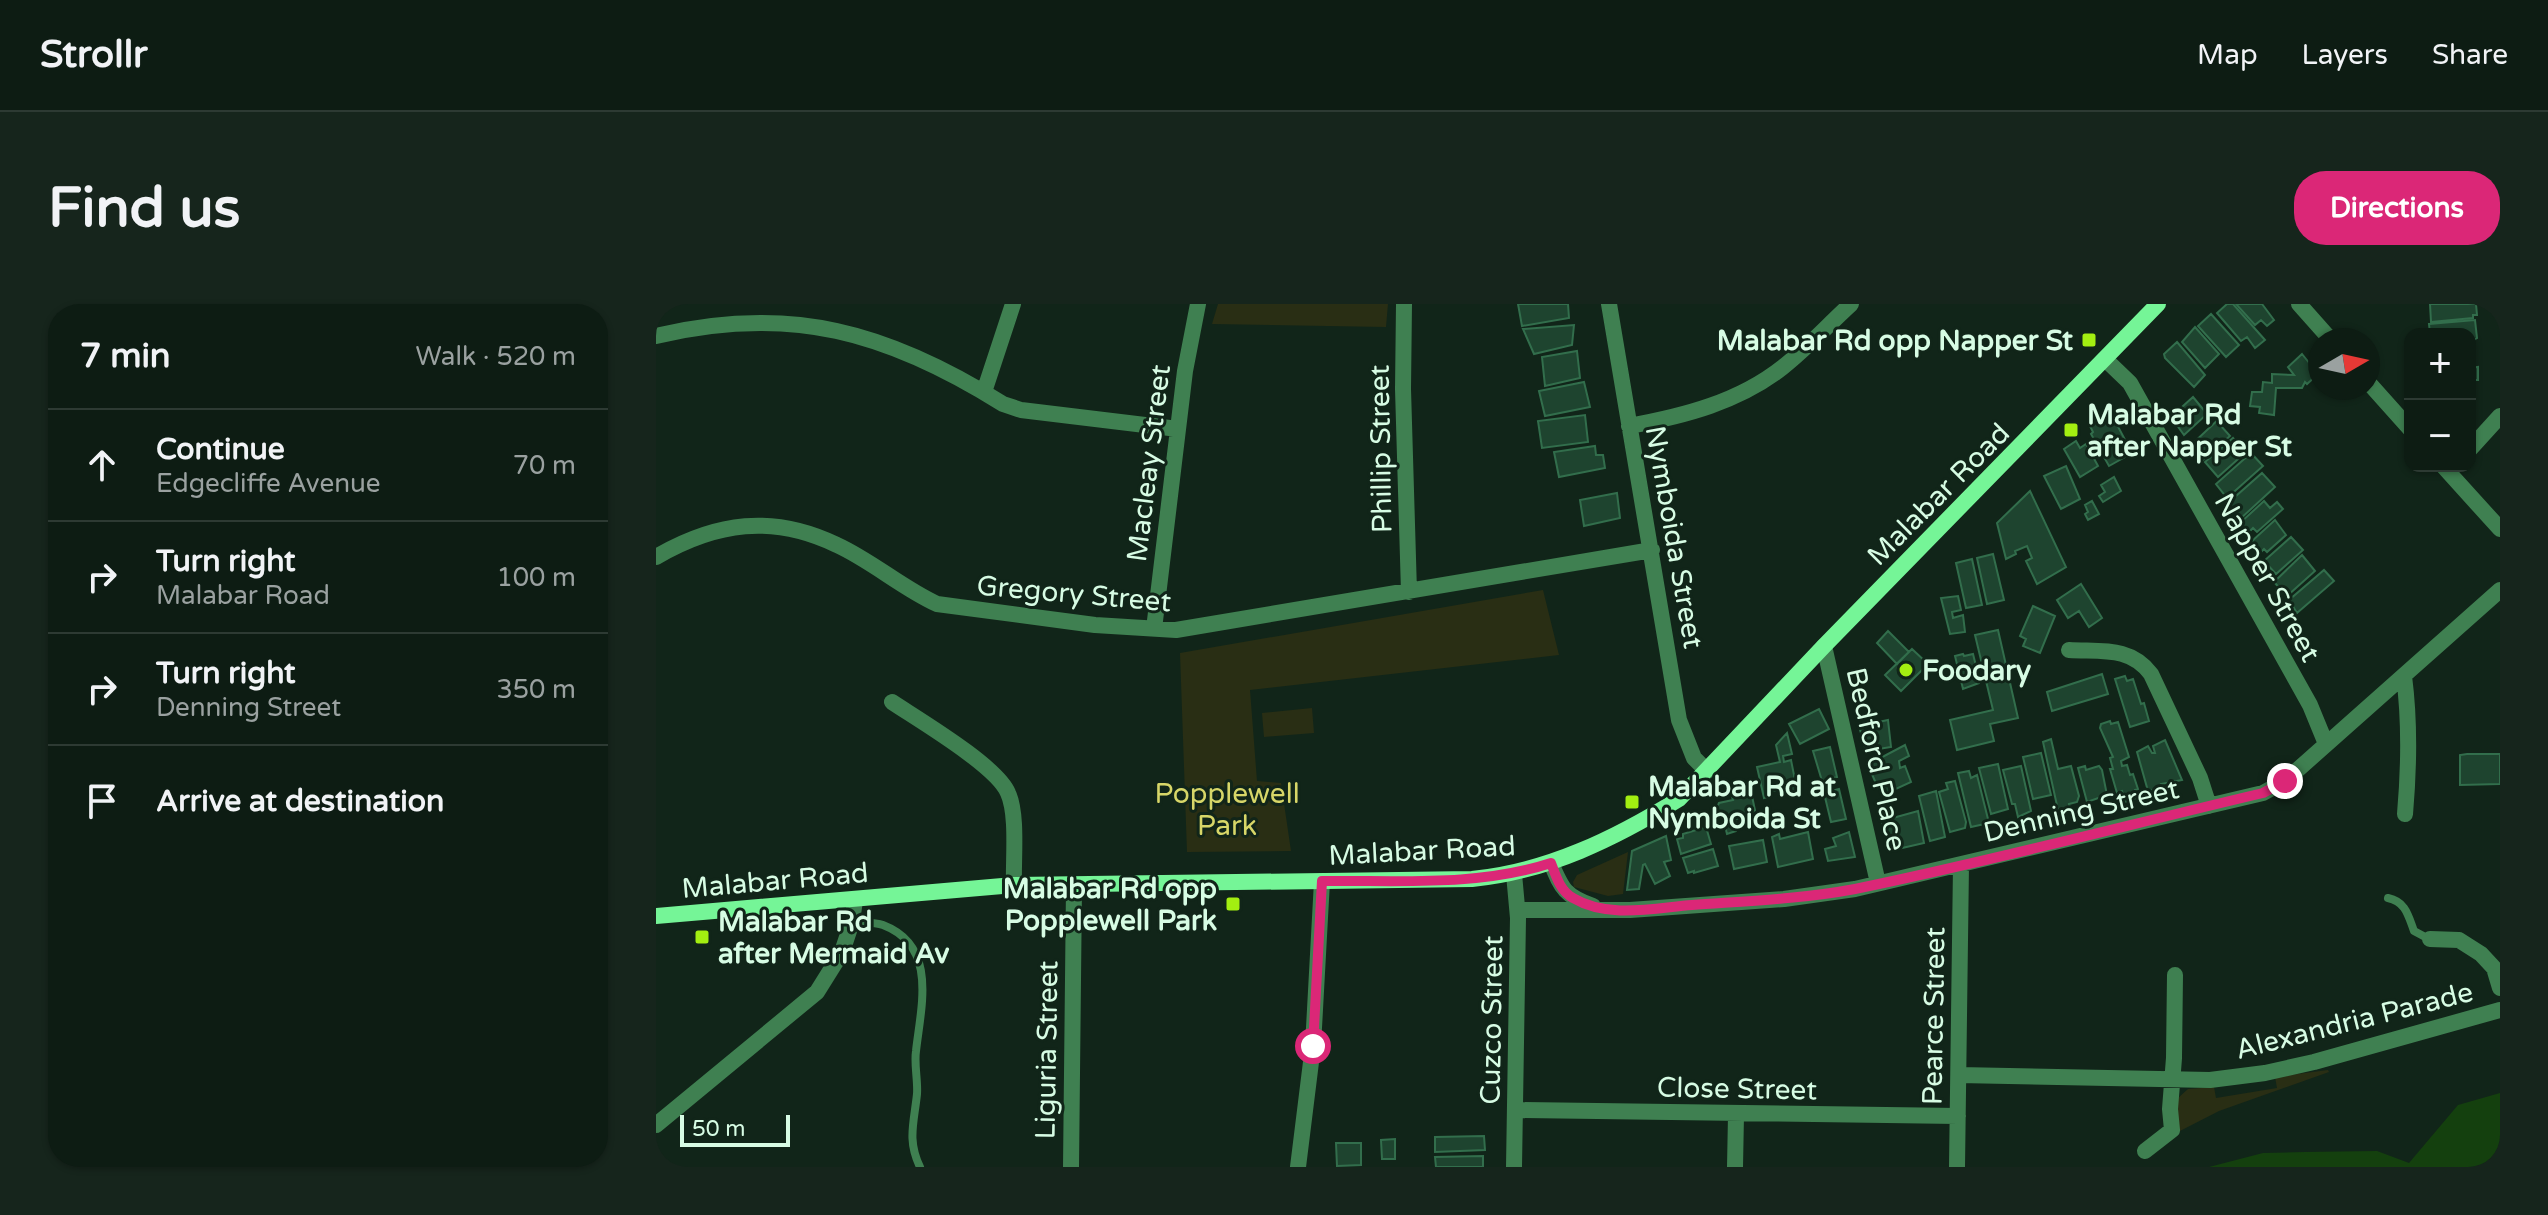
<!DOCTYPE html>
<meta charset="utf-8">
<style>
:root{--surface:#0d1c13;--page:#16251c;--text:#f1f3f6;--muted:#9aa1a0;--line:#2d3a33;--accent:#db2777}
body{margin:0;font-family:"Varela Round",sans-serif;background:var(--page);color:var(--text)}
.controls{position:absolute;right:24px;top:24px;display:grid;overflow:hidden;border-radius:16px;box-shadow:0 2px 6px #0004}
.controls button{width:72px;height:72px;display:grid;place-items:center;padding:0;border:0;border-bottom:2px solid var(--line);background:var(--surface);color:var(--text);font:40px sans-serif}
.compass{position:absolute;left:1652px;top:24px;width:72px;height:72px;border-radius:50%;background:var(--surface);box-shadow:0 2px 6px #0004;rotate:81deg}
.scale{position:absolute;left:24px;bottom:20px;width:110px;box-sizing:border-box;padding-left:8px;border:4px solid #d7fce4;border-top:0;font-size:22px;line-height:28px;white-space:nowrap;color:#d7fce4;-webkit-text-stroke:6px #112519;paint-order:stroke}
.stop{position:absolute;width:24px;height:24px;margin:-18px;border:6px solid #db2777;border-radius:50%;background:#fff}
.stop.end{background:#db2777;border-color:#fff;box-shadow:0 2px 8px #0008}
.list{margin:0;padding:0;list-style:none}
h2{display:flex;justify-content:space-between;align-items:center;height:104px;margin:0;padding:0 32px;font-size:34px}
h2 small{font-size:26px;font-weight:400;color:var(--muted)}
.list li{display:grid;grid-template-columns:52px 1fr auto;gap:24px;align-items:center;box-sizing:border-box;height:112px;padding:0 32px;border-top:2px solid var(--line)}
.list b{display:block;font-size:30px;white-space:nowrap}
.list p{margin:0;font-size:26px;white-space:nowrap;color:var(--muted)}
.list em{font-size:26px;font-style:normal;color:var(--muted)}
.icon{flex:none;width:44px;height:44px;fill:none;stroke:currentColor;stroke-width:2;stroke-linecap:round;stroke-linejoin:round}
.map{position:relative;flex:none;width:1844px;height:863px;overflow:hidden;border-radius:32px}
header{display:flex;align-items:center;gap:48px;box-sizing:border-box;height:112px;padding:0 40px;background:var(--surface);border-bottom:2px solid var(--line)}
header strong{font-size:38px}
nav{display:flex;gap:44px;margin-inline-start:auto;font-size:28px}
.intro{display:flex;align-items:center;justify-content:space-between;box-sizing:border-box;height:192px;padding:0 48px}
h1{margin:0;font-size:56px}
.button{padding:20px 36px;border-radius:32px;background:var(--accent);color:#fff;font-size:28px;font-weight:700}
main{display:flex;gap:48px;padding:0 48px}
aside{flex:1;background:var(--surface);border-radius:32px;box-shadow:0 2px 6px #0004}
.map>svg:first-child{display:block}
.green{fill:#292e14}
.water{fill:#14400e}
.building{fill:#1e442f;stroke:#326e4c;stroke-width:2}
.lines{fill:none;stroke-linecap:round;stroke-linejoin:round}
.service{stroke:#3f8051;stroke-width:8}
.minor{stroke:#3f8051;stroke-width:16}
.secondary{stroke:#75f597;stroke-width:16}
.route{stroke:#db2777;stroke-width:10}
.poi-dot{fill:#a3ee11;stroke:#112519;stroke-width:3}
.labels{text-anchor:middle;stroke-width:6;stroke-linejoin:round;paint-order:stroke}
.poi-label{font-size:28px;font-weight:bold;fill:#d7fce4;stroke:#112519;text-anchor:start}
.street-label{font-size:28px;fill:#d7fce4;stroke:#112519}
.park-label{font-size:28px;fill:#d7d668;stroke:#112519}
</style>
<header>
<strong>Strollr</strong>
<nav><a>Map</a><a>Layers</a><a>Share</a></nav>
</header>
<div class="intro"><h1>Find us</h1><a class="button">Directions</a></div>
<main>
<aside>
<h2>7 min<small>Walk · 520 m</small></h2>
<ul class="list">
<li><svg class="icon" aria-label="ahead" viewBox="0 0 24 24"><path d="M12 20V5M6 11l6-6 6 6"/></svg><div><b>Continue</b><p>Edgecliffe Avenue</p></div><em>70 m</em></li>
<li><svg class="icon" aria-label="right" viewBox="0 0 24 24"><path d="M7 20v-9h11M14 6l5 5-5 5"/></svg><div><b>Turn right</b><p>Malabar Road</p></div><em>100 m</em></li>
<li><svg class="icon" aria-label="right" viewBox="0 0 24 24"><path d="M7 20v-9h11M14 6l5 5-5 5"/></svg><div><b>Turn right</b><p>Denning Street</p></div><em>350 m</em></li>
<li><svg class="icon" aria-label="arrive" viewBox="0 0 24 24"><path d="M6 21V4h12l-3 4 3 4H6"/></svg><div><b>Arrive at destination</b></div></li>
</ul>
</aside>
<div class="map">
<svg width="1844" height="863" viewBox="0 0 1844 863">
<rect width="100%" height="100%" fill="#112519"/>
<path class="green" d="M562 0H732L730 23 556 20Z
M887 286 903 351 594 386 601 477 625 479 635 547 531 548 524 349Z
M656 404 658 429 608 433 606 409Z
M972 548 967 590 952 592 918 583 917 578 921 571Z
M1672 766 1673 768 1563 807 1522 828V794L1532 785 1558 783 1560 794 1621 784 1619 773Z"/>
<path class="water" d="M1844 789V863H1553L1607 849 1649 848 1721 847 1753 859 1802 801Z"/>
<path class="building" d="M862 0H912L913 14 866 22Z
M1571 0H1577L1609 36 1599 44 1591 33 1585 37 1561 9Z
M1580 0H1606L1618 16 1611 22 1605 16 1599 21Z
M1774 0H1820L1821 11H1817V14L1775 18Z
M1555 10 1583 41 1570 53 1542 22Z
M1819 16 1821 34 1816 37 1814 30H1774L1773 20Z
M918 21 916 41 878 50 867 25Z
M1539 23 1563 50 1549 64 1526 38Z
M1521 38 1549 71 1538 83 1509 54 1508 50Z
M921 47 924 74 889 82 886 53Z
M1646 50 1662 70 1651 80 1649 78 1646 84H1620L1618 111 1603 109 1604 103 1594 102 1596 88H1606L1607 78 1616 79V70L1638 71 1632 63Z
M1822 63V76H1817L1818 85H1814V64Z
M928 78 934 103 889 112 883 87Z
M1537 93 1551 110 1528 131 1515 113Z
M1452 109 1455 117 1458 115 1476 149 1453 162 1435 130 1437 128 1433 120Z
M929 111 932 138 886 144 882 117Z
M1566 112 1570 117 1564 121 1574 132 1547 156 1534 142Z
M1577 134 1590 148 1562 173 1549 158Z
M1420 137 1424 144 1430 140 1442 162 1424 173 1408 145Z
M939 142 940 151H947L949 164 903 173 898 148Z
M1595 149 1607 162 1571 194 1560 180Z
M1410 162 1424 195 1405 205 1388 172Z
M1606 169 1619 183 1583 216 1571 200Z
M1458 173 1465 187 1447 198 1443 192 1449 188 1445 181Z
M1374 187 1410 263 1381 280 1370 257 1376 254 1371 242 1359 247 1360 250 1350 255 1341 219Z
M961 189 964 214 928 222 924 196Z
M1436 197 1443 210 1432 216 1429 210 1432 208 1429 201Z
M1608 197 1614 204 1621 198 1627 205 1601 228 1597 224 1593 228 1584 219Z
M1619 216 1630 231 1611 248 1608 245 1605 248 1596 237Z
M1635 233 1647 246 1620 270 1608 257Z
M1337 250 1348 296 1331 300 1321 254Z
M1646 251 1659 267 1631 292 1618 278Z
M1316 255 1326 301 1310 304 1300 259Z
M1668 266 1678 277 1641 309 1633 296Z
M1425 280 1446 314 1433 323 1423 307 1412 314 1401 296Z
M1302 292 1305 306 1296 308 1297 314 1307 311 1309 328 1294 330 1285 294Z
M1377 302 1399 312 1384 349 1367 342 1370 335 1364 332Z
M1342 326 1362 414 1334 420 1338 437 1301 446 1294 416 1337 406 1319 331Z
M1232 327 1253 348 1241 360 1221 339Z
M1256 345 1272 360 1245 387 1229 371Z
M1307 350 1308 352 1317 350 1320 362 1310 364 1311 368 1320 366 1323 379 1307 385 1299 352Z
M1446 370 1452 390 1396 407 1391 388Z
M1469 372 1471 377 1477 375 1485 400 1488 399 1493 417 1474 423 1459 375Z
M1163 405 1173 425 1144 440 1133 420Z
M1232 416 1235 443 1210 447 1203 422Z
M1454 417 1455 420 1462 418 1473 453 1465 457 1466 462 1471 461 1474 471 1477 470 1482 485 1479 486 1480 494 1469 498 1466 487 1461 489 1454 465H1457L1454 454 1457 453 1444 424 1445 420Z
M1131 429 1136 450 1127 452 1128 458 1135 456 1141 486 1124 491V485L1114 488 1115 492 1108 494 1101 463 1124 458 1120 441Z
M1395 435 1402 465 1415 462 1423 492 1421 498 1413 500 1414 504 1402 506 1387 438Z
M1509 436 1526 476 1505 480 1506 484 1492 487 1481 448 1492 442 1496 449H1499L1497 442Z
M1249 441 1253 452 1243 457 1244 464 1249 462 1255 478 1229 490 1225 482 1222 484 1215 468 1218 466 1215 459Z
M1174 443 1181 473 1166 477 1157 447Z
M1385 449 1395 491 1377 495 1367 453Z
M1811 450H1844V480L1804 481V451Z
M1342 460 1352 505 1335 510 1323 464Z
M1365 462 1375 507 1362 513 1359 500H1356L1347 466Z
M1429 462 1430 466 1443 462 1446 466 1451 491 1431 498 1422 464Z
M1313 467 1315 474 1321 471 1333 519 1315 523 1302 469Z
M1299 477 1310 518 1309 524 1294 528 1283 488 1292 485 1290 479Z
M1093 478 1100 511 1079 515 1080 527 1071 530 1066 510H1063L1061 503 1063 499 1077 496 1076 493 1082 492 1080 482Z
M1183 485 1190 515 1175 518 1168 489Z
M1280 487 1289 533 1274 537 1263 492Z
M1262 507 1268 539 1233 547 1226 517Z
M1050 523 1055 540 1025 550 1021 535 1027 534V530Z
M1152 528 1157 555 1122 563 1116 533 1123 530 1124 535Z
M1193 528 1199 553 1172 557 1169 545 1180 542 1177 534Z
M1010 532 1015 556 1008 558 1014 572 999 580 989 560 987 561 983 585 971 586 976 547Z
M1107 536 1111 558 1078 565 1073 542Z
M1057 545 1062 562 1038 569V567L1032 569 1027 554Z
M828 832 829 846 779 848V833Z
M739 835V855H726L725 836Z
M680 839H705V861L681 862Z
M827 852V863H780L779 853Z"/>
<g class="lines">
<path class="service" d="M1732 594C1750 598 1752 611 1758 627L1773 635
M196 618C206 619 219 618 227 621 282 642 265 702 260 747 258 761 262 776 261 790 258 819 251 836 264 863"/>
<path class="minor" d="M748 0 747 85 753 288
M953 0 1023 416 1038 454 1051 467
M1643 0 1675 36
M0 32C134 0 232 28 347 100L365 106 522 125
M1449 55 1474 79 1654 401 1670 440
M1712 78 1754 125
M328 88 357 0
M973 122C1028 112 1083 98 1127 63 1151 44 1172 21 1195 0
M1814 145 1844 112
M1787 162 1844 225
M0 253C60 218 117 210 181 241 216 257 246 284 281 300L439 321 520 326 996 246
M498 325 529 67 542 0
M1168 342 1222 579
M1413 346C1445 348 1474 342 1495 370L1544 474 1553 502
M1748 372C1754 418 1753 464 1749 510
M236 398C263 416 341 462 352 489 362 511 357 556 358 581
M895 559C906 585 909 592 937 602
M858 570 862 614 858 863
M862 606H974L1128 595 1199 585 1607 489 1629 477 1844 286
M1774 635 1803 636 1825 650 1838 664 1844 684
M1303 771 1554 776 1609 769 1658 758 1844 706
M859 806 1302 812
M0 821 161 688 186 648 196 618 199 596
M1489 847 1516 826 1514 805 1518 754 1519 671
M415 863 418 582
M642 863 657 742 666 577
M1079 863 1080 811
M1301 863 1305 561"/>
<path class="secondary" d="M0 612 358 581 816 575C891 568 960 534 1023 495L1168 342 1502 0"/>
</g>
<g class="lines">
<path class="route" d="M657 742 666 577C741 576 822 583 895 559 900 572 904 587 917 594 952 615 998 604 1036 601 1091 597 1146 595 1199 585 1336 557 1471 521 1607 489L1629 477"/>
</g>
<g class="poi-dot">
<rect x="1425" y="28" width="16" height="16" rx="4"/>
<rect x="1407" y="118" width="16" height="16" rx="4"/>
<circle cx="1250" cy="366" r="8"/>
<rect x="968" y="490" width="16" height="16" rx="4"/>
<rect x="569" y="592" width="16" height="16" rx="4"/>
<rect x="38" y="625" width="16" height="16" rx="4"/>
</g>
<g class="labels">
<g class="poi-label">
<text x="1417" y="46" text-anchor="end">Malabar Rd opp Napper St</text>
<text x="1431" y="120">Malabar Rd<tspan x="1431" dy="32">after Napper St</tspan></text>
<text x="1266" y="376">Foodary</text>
<text x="992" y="492">Malabar Rd at<tspan x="992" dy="32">Nymboida St</tspan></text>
<text x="561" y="594" text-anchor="end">Malabar Rd opp<tspan x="561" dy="32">Popplewell Park</tspan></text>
<text x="62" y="627">Malabar Rd<tspan x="62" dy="32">after Mermaid Av</tspan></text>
</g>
<g class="street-label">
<text transform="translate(724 145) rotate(-91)" y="10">Phillip Street</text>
<text transform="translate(492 159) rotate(-83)" y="10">Macleay Street</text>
<text transform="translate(1282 190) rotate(-45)" y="10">Malabar Road</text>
<text transform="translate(1019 233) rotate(80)" y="10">Nymboida Street</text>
<text transform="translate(1612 273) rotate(61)" y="10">Napper Street</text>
<text transform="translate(418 289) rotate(5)" y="10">Gregory Street</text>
<text transform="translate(1221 455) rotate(77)" y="10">Bedford Place</text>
<text transform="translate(1425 506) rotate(-13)" y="10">Denning Street</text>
<text transform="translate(766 546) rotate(-3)" y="10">Malabar Road</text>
<text transform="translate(119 576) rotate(-5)" y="10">Malabar Road</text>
<text transform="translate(1277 712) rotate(-89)" y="10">Pearce Street</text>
<text transform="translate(835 716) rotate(-89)" y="10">Cuzco Street</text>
<text transform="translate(1698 716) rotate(-14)" y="10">Alexandria Parade</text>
<text transform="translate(390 746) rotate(-89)" y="10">Liguria Street</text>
<text transform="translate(1081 784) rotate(1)" y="10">Close Street</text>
</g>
<g class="park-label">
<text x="571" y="499">Popplewell<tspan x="571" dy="32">Park</tspan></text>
</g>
</g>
</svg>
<div class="controls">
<button>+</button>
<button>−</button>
</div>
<svg class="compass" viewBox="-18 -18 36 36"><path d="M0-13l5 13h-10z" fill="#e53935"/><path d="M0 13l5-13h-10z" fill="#9aa1a0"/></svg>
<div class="scale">50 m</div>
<div class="stop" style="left:657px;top:742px"></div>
<div class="stop end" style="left:1629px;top:477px"></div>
</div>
</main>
